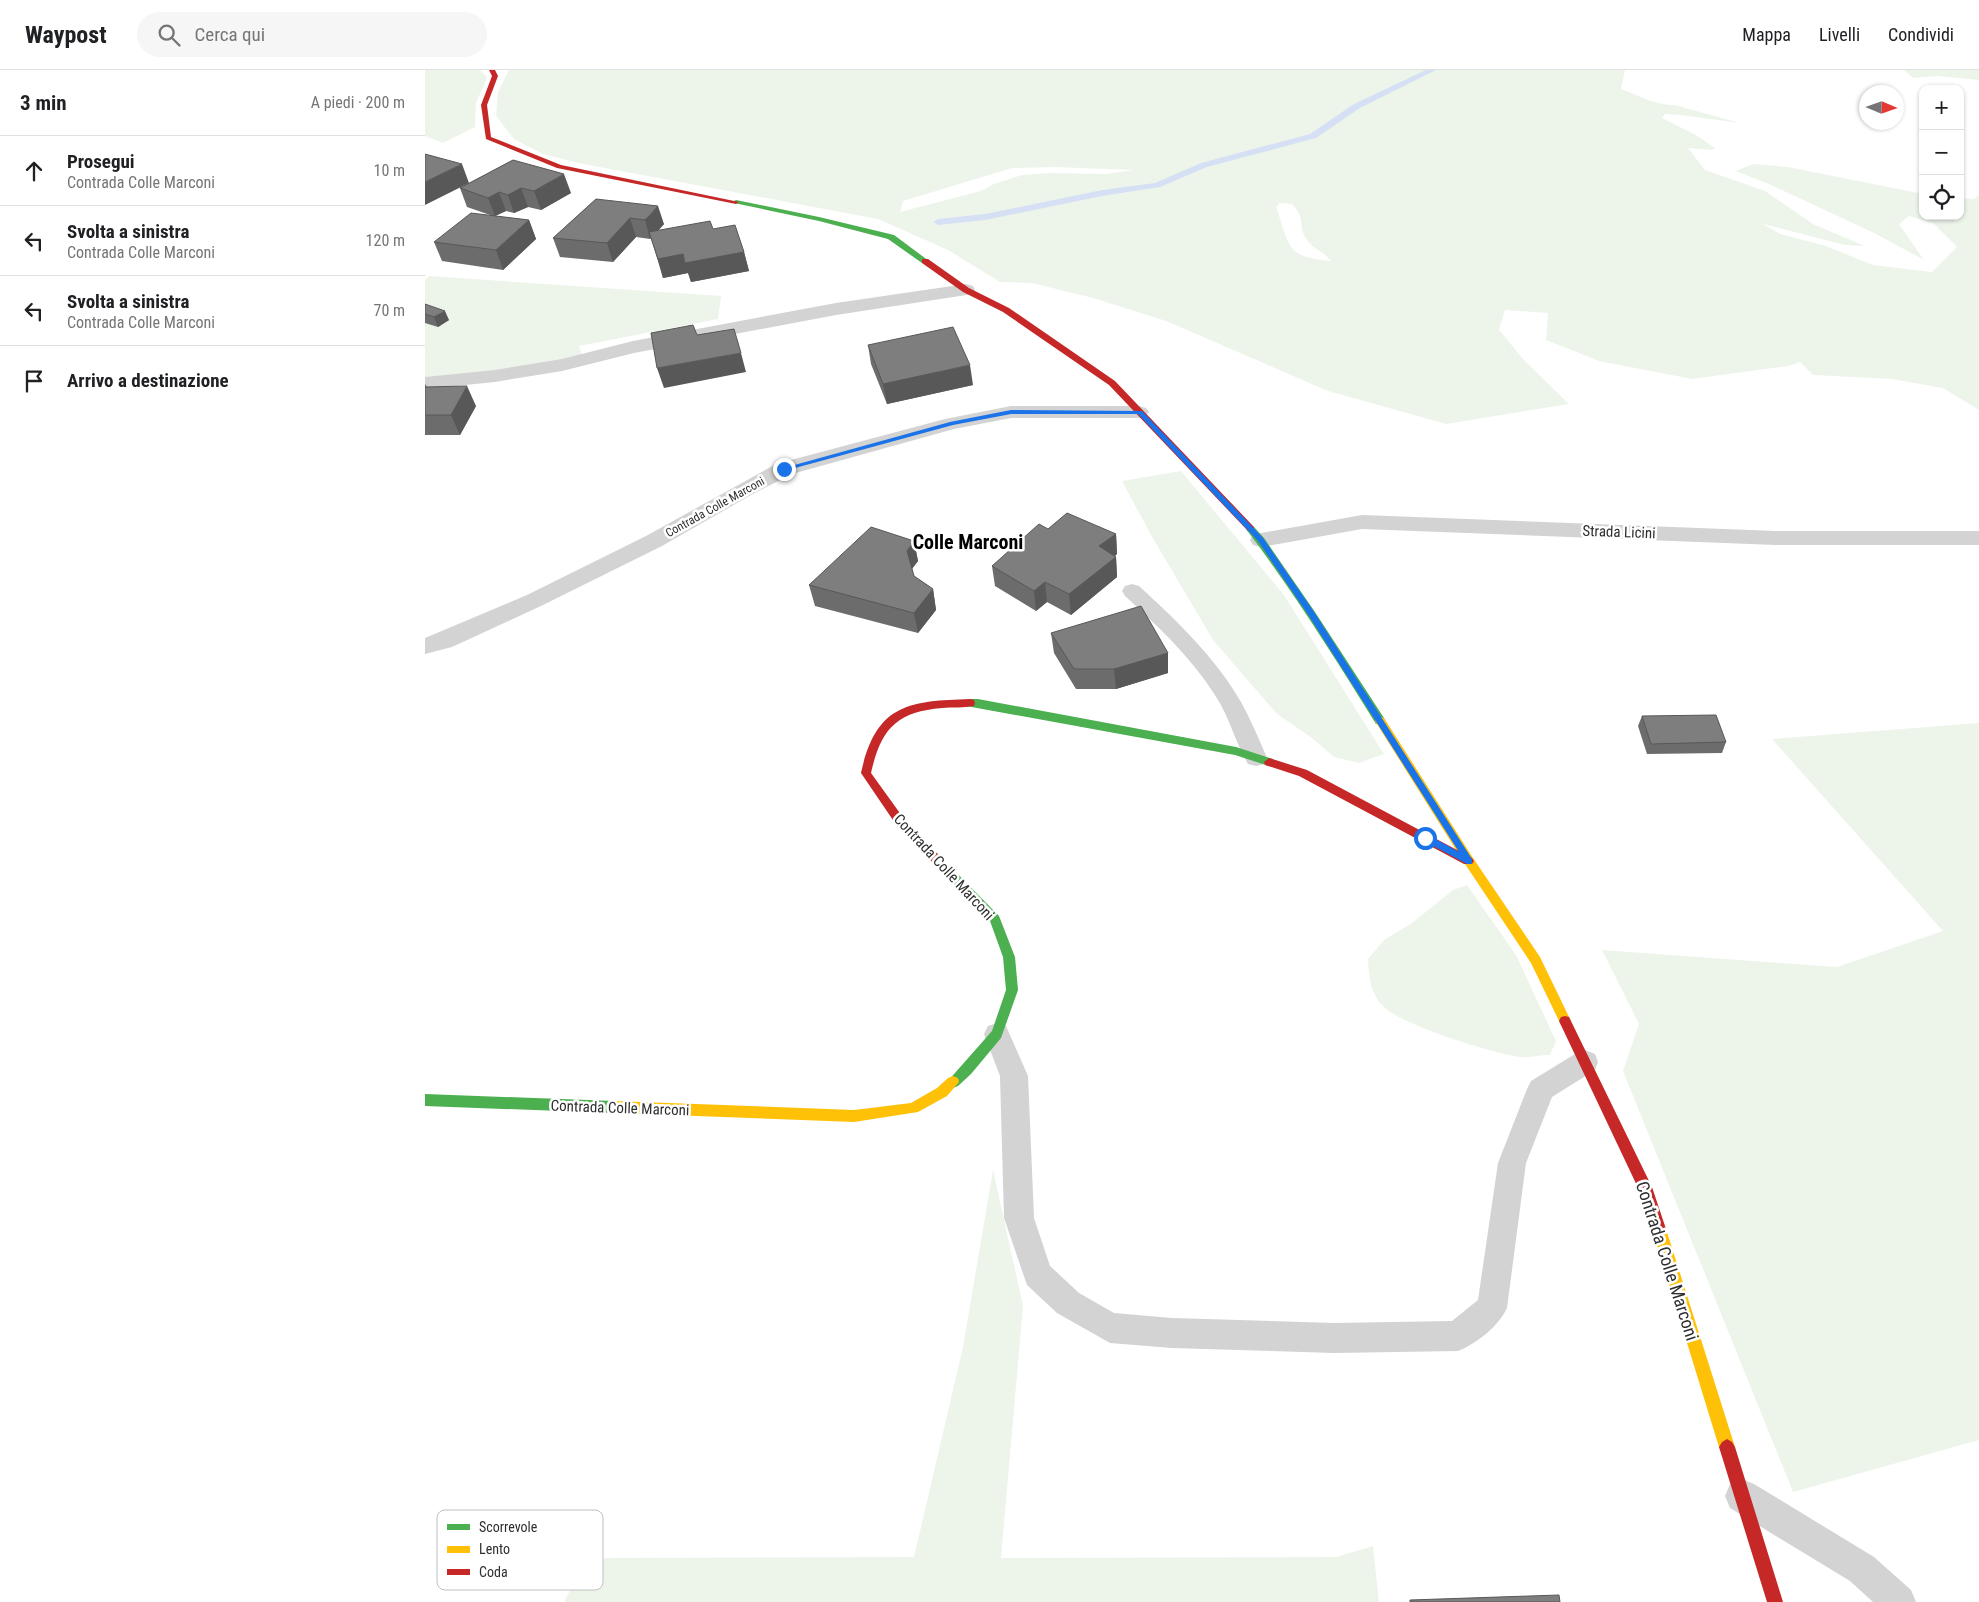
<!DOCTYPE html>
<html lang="it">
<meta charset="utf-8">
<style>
:root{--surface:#fff;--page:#f6f6f6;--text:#202124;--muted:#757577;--line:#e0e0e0}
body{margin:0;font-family:"Roboto Condensed",sans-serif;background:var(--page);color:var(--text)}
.controls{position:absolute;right:15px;top:15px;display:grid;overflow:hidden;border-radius:10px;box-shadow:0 1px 4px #0004}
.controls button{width:45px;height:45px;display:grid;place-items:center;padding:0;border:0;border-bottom:1px solid var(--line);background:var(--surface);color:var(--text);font:25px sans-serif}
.compass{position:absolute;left:1434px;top:15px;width:45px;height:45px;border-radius:50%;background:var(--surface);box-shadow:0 1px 4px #0004;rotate:92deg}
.stop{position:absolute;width:15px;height:15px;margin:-11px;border:4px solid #1a73e8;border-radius:50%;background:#fff}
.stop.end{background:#1a73e8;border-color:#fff;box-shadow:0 1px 5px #0008}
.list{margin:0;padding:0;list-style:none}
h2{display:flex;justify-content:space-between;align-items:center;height:65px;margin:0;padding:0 20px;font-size:21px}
h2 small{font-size:16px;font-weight:400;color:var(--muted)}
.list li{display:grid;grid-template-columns:32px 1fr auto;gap:15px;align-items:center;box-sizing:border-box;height:70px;padding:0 20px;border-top:1px solid var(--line)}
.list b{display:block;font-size:19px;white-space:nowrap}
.list p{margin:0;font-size:16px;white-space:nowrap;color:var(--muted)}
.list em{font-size:16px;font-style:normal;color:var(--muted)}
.icon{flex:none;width:28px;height:28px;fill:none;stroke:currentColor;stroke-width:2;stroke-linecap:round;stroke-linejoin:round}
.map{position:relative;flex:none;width:1554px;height:1532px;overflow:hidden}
header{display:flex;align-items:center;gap:30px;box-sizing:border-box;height:70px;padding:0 25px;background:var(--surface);border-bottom:1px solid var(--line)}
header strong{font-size:24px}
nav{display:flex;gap:28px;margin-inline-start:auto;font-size:18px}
.search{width:350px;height:45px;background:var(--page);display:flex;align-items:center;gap:12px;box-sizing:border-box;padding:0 18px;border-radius:28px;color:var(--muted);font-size:19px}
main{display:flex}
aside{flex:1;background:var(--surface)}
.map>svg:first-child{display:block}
.green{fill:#edf5eb;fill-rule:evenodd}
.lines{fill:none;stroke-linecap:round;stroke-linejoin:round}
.stream{fill:#d6e0f4;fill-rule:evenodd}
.lane{fill:#d3d3d3;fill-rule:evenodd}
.street{fill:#d3d3d3;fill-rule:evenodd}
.fast{fill:#4caf50;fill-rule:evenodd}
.slow{fill:#ffc107;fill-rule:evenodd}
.jam{fill:#c62828;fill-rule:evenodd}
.wall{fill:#6c6c6c}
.shaded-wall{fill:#585858}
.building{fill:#7e7e7e;stroke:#585858}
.route{fill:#1a73e8}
.labels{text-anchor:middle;stroke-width:5;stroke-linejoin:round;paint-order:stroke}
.far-street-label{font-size:12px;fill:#2e2e2e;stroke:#fff}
.street-label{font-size:15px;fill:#2e2e2e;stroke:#fff}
.near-street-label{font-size:18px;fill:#2e2e2e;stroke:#fff}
.district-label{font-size:20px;font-weight:bold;fill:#000;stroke:#fff}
.key{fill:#fff;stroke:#c0c0c0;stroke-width:1}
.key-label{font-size:14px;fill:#2e2e2e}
</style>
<header>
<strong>Waypost</strong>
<div class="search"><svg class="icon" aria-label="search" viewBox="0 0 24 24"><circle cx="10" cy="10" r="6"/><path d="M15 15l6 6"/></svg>Cerca qui</div>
<nav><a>Mappa</a><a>Livelli</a><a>Condividi</a></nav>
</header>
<main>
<aside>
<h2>3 min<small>A piedi · 200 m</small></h2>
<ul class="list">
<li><svg class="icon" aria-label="ahead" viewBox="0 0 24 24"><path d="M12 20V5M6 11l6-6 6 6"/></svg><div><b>Prosegui</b><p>Contrada Colle Marconi</p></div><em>10 m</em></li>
<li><svg class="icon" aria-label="left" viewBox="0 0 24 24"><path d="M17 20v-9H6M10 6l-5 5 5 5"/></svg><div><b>Svolta a sinistra</b><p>Contrada Colle Marconi</p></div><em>120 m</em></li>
<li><svg class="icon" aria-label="left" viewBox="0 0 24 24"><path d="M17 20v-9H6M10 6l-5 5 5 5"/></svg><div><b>Svolta a sinistra</b><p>Contrada Colle Marconi</p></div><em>70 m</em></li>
<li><svg class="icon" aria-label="arrive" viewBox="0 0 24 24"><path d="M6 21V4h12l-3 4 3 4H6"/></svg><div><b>Arrivo a destinazione</b></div></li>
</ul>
</aside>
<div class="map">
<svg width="1554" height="1532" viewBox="0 0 1554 1532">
<rect width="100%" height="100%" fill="#fff"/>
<path class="green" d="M0 0H55L62 8 51 33 50 57 18 73 0 66Z
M84 0H1200L1196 19C1213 25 1231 36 1250 35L1315 53 1255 45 1240 44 1237 48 1271 65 1290 78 1286 80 1263 78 1280 100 1340 121 1388 154 1440 176 1420 175 1338 154 1355 164 1401 176 1448 195 1507 202 1532 177 1508 153 1484 146 1474 154 1499 190 1451 164 1346 115 1311 101 1328 94 1363 97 1498 124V146H1535V128L1549 129 1554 125V340L1518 318 1467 309 1388 305 1375 292 1363 296 1267 309 1174 291 1121 270 1123 243 1080 240 1074 260 1099 290 1144 334 1021 354 903 321 741 251 668 228 607 213 575 212 523 180 453 149 153 93 118 84 89 69 71 46 73 22ZM630 97 708 100 681 104 625 103 597 105 569 114 556 121 475 142 478 131 587 98ZM855 133 867 134C881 149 873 153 880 167 885 178 899 181 906 191 860 187 865 176 851 137Z
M1479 0H1554V10L1512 6 1488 8Z
M4 206 296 226 293 249 154 276 158 288 0 311V210Z
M756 401 859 525 959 684 934 693 909 687 887 668 852 644 788 570 726 465 697 411Z
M1554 653V1370L1368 1422 1198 1001 1214 954 1177 880 1412 897 1518 861 1347 669Z
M1042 815 1091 885 1131 971 1125 985C1116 985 1104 988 1095 987 1067 983 980 956 960 938 945 924 944 908 943 889L959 870 987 853 1028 820Z
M568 1100 598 1236 576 1488 911 1487 948 1476 954 1532H139L163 1488 489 1487 538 1277Z"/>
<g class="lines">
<path class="stream" d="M1001 0H1011L935 38 891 68 782 97 735 117 677 126 560 150 513 155 508 152 513 149 560 144 677 120 730 113 776 93 885 64 929 34Z"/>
<path class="lane" d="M707 514 714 516C752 551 790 587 816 632 826 650 834 669 842 688L839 694 831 696 823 694C812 675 806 654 796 635 772 593 735 558 700 526L697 521 700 516Z
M572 953 581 956 603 1006 609 1148 625 1196 654 1223 689 1243 747 1248 909 1253 1027 1251 1053 1230 1073 1093 1102 1019 1106 1011 1150 984 1160 980 1170 984 1173 992 1170 1000 1127 1027 1101 1093 1082 1238C1074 1256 1051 1274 1033 1281L909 1283 747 1278 685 1273 632 1243 602 1215 579 1148 575 1006 559 964 563 956Z
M1317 1409 1329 1414 1449 1487 1486 1520 1491 1532H1448L1425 1511 1305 1438 1300 1426 1305 1414Z"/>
<path class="street" d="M541 214 548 216 550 220 548 224 411 245 209 283 137 301 70 312 0 319V307L70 300 137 289 208 271 411 233Z
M586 336H714L721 338 724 342 721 346 714 348H586L529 359 367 404 326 425 237 476 118 535 27 577 0 584V568L102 525 221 466 351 394 520 349Z
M937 445 1351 461H1554V475H1351L937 459 836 477 828 475 825 470 828 465 836 463Z"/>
<path class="fast" d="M311 130 394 147 469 165 504 191 497 193 463 169 394 151 309 133V131Z
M826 456 829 457 839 468 890 542 959 648 960 651 959 654H951C910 588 868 521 821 459Z
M545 629H553L811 677 848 689 849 692 844 696 810 685 541 636 540 633 541 630Z
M516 790 520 791 574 846 590 887 593 920 576 968 546 1004 533 1016 528 1018 523 1016 522 1012 567 961 581 920 578 887 565 851 512 797 510 794 512 791Z
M0 1024 190 1031 195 1033 197 1037 195 1041 190 1043 0 1036Z"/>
<path class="slow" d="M955 647 959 648 1048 788 1115 887 1146 951 1144 955 1140 956 1136 955 1106 893 1040 794 950 651Z
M528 1006 533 1008 534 1012 522 1026 493 1042 429 1052 190 1043 185 1041 183 1037 185 1033 190 1031 429 1040 486 1033 512 1018 523 1008Z
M1234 1153 1239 1154 1241 1159 1310 1377 1307 1382 1302 1385 1297 1382 1294 1377 1227 1159 1229 1154Z"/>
<path class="jam" d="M64 0H70L73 6 62 35 66 67 136 95 314 132 311 134 132 98 61 69 56 35 67 6Z
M497 189H503L544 218 584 238 690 311 829 457V461H823L684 315 578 242 538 222 497 193Z
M545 629 549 630 550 633 549 636C539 638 527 637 517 638 471 642 456 659 446 703L482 753 520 791 522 794 520 797H512L474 759 436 703C451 635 482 631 545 629Z
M844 688 882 700 1047 788 1049 791 1047 794H1039L874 706 840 695 839 692Z
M1140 946 1144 947 1227 1117 1241 1159 1239 1164 1234 1165 1229 1164 1215 1122 1134 951 1136 947Z
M1302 1369 1307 1372 1310 1377 1358 1532H1342L1294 1377 1297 1372Z"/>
</g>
<path class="wall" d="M88 90 146 123 116 140 103 137 89 143 81 141 70 146 104 150 111 169 78 200 17 191 9 172 68 146 42 137 35 118Z
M171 129 239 154 233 161 288 159 319 182 324 201 266 212 263 203 238 208 226 168 225 169 211 167 188 192 135 187 128 168Z
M0 234 24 250 13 257 0 253Z
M443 275 548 315 462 334 446 294Z
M0 314 2 317 51 336 35 365H0Z
M623 459 691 464 692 484 690 486 691 487 692 507 646 545 622 532 611 541 570 516 567 496Z
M489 471 493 491 487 499 489 506 508 519 511 540 493 563 390 536 384 515Z
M626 563 743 583V603L691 619H651L629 583Z
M1217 646 1301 672 1297 683 1222 684 1213 656Z"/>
<path class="shaded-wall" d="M37 94 44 113 0 135V112Z
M139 104 146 123 116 140 109 121Z
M96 118 103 137 89 143 83 125Z
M74 122 81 141 70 146 63 128Z
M233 136 239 154 225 169 220 150Z
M205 148 211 167 188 192 182 173Z
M104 150 111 169 78 200 71 180Z
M319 182 324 201 266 212 260 193Z
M258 184 263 203 238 208 233 189Z
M20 241 24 250 13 257 9 247Z
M316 283 321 302 239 318 232 298Z
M545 295 548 315 462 334 458 314Z
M42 316 51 336 35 365 26 345Z
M691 464 692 484 675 497 674 476Z
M489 471 493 491 485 501 482 481Z
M691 487 692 507 646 545 644 524Z
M620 512 622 532 611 541 609 521Z
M508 519 511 540 493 563 489 543Z
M743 583V603L691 619 689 599Z"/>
<path class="building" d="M0 84 37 94 0 112Z
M88 90 139 104 109 121 96 118 83 125 74 122 63 128 35 118Z
M171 129 233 136 220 150 205 148 182 173 128 168Z
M46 143 104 150 71 180 9 172Z
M285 151 288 159 310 155 319 182 260 193 258 184 233 189 224 162Z
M0 234 20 241 9 247 0 244Z
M268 255 272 265 309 259 316 283 232 298 226 263Z
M528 257 545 295 458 314 443 275Z
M42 316 26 345H0V317Z
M642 443 691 464 674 476 691 487 644 524 620 512 609 521 567 496 614 454 623 459Z
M446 457 489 471 482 481 489 506 508 519 489 543 384 515Z
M716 536 743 583 689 599H649L626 563Z
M1291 645 1301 672 1226 674 1217 646Z
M1134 1525 1135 1532H985V1530Z"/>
<path class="route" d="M586 340 717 341 838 468 889 542 1047 789V794H1042L997 770V765H1003L1034 782 884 546 833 471 713 344H586L528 355 359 401 355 399 525 352Z"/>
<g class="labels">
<g class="far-street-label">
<text transform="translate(290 437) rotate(-29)" y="4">Contrada Colle Marconi</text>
</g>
<g class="street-label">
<text transform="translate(1194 462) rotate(2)" y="5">Strada Licini</text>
<text transform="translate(519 797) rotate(47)" y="5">Contrada Colle Marconi</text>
<text transform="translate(195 1038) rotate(2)" y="5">Contrada Colle Marconi</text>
</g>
<g class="near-street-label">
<text transform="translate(1242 1191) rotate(72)" y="6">Contrada Colle Marconi</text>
</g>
<g class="district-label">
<text x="543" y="479">Colle Marconi</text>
</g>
</g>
<rect x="12" y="1440" width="166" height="80" rx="8" class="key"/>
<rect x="22" y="1454" width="23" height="6" fill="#4caf50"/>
<rect x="22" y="1476" width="23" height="7" fill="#ffc107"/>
<rect x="22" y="1499" width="23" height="6" fill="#c62828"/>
<g class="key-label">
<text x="54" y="1462">Scorrevole</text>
<text x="54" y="1484">Lento</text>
<text x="54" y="1507">Coda</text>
</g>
</svg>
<div class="controls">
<button>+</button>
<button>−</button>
<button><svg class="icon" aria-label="locate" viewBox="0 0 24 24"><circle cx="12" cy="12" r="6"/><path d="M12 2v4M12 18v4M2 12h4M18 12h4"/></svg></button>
</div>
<svg class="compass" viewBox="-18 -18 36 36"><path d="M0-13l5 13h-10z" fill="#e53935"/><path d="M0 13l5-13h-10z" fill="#757577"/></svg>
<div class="stop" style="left:1000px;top:768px"></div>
<div class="stop end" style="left:359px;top:399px"></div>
</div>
</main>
